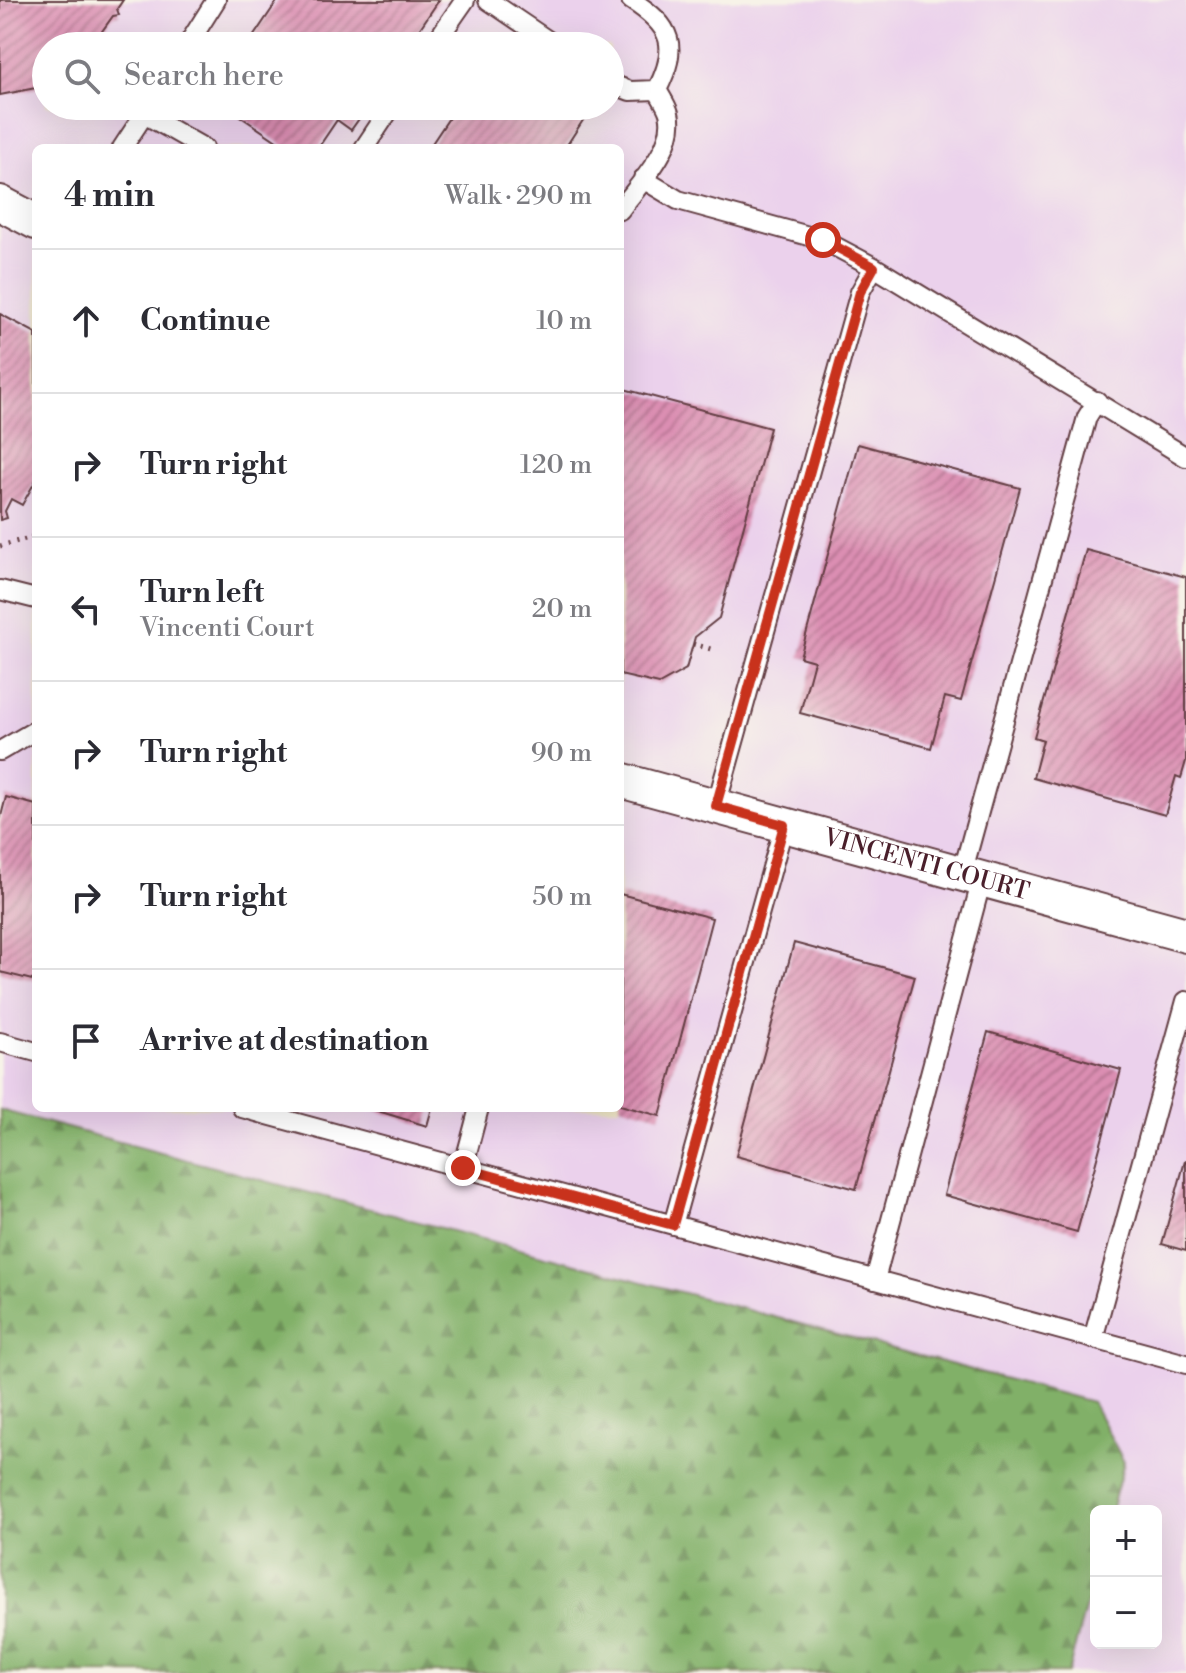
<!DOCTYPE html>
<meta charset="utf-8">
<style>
:root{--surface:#fff;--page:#f7f7f7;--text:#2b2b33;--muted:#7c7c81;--line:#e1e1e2}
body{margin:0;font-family:"Libre Bodoni",serif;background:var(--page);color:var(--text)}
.controls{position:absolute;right:24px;bottom:24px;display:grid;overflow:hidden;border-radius:12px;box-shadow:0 8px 32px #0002}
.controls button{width:72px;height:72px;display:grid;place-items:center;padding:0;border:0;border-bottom:2px solid var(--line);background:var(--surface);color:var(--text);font:40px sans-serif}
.stop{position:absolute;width:24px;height:24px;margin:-18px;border:6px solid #c8321e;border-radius:50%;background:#fff}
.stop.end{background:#c8321e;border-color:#fff;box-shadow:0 2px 8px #0008}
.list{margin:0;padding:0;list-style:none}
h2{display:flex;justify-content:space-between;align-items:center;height:104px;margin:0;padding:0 32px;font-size:34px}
h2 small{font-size:26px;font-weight:400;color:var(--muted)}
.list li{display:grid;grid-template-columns:52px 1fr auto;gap:24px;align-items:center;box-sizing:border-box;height:144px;padding:0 32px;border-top:2px solid var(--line)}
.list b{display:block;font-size:30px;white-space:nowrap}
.list p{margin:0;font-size:26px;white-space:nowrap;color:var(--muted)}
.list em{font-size:26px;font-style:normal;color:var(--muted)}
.icon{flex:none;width:44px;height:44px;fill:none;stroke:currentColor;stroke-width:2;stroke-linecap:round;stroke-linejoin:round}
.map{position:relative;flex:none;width:1186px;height:1673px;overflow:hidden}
.search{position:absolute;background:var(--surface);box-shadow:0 8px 32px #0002;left:32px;top:32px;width:592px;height:88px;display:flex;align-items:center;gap:20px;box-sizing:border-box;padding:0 28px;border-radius:44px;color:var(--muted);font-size:30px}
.panel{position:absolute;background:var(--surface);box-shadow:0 8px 32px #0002;left:32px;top:144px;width:592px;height:968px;border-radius:12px}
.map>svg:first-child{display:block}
.built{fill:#ebd1ec;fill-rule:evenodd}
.forest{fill:url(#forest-firs);stroke:#66684a;stroke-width:2}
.building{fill:url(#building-hatch)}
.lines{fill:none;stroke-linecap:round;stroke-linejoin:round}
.service-casing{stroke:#623c42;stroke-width:22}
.minor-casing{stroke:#623c42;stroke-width:38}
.path{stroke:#623c42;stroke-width:5;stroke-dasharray:2 6;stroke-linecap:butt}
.service{stroke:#fff;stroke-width:18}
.minor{stroke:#fff;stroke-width:34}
.route{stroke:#c8321e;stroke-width:10}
.labels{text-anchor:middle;stroke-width:8;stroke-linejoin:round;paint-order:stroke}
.street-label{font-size:24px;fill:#4a1f2b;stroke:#f7f3e8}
</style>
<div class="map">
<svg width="1186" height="1673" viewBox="0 0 1186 1673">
<defs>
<pattern id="forest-firs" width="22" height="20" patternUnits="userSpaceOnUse" patternTransform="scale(2)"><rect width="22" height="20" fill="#81b068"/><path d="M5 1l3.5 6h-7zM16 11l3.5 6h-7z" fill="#6c8f56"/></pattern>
<pattern id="building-hatch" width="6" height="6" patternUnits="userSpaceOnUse" patternTransform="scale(2)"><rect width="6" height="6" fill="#db8eb2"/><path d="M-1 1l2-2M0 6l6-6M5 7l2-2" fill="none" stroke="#b47391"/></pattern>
</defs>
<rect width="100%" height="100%" fill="#f7f3e8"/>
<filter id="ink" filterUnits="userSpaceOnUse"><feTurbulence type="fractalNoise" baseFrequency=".0125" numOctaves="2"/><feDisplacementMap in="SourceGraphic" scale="16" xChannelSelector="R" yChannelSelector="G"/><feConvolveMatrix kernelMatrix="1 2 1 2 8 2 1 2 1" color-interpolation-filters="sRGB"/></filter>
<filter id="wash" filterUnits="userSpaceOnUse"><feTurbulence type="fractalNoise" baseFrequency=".006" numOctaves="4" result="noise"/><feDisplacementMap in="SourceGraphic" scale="32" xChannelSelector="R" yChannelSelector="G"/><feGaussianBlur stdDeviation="1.8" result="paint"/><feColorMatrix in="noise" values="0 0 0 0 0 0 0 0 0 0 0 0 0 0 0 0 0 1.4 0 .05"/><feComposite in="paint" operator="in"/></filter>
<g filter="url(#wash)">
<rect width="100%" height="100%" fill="#ece3c4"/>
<path class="built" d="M0 0H1186V1673H0ZM46 46H610V106H46ZM36 148H620V1108H36ZM1096 1511H1156V1643H1096Z"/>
<path class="forest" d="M0 1110 1092 1402 1124 1462 1111 1511H1096V1568L1068 1673H0Z"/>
<g id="blocks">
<path class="building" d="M0 0H123L117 9 119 15 113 16 95 41 96 46H46V86L0 95Z
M278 0H439L408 46H247Z
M225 106H368L351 130 337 120 318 148H287Z
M457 106H587L591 108 565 148H429Z
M0 314 36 333V480L22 505 11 499 5 511 7 518 0 520Z
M620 388 770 428 719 618 695 637 686 669 659 684 620 675Z
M858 444 1020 488 961 701 945 697 931 748 800 713 814 661 800 657Z
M1086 550 1186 577V761L1181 778 1176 776 1165 815 1033 778 1043 740 1034 737Z
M6 797 36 805V981L0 972V820Z
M620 894 712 918 660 1116 620 1105Z
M794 943 915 976 856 1189 736 1156Z
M988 1032 1121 1070 1077 1232 944 1195Z
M368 1108H432L427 1126Z
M1185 1161H1186V1251L1162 1244Z"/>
</g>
</g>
<g filter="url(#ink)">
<use href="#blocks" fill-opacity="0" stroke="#623c42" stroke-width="2"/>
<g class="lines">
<defs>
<path id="service" d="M488 0 556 46
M187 46 216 0
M433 46 465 0
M610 83 630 91 657 90
M144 114 204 148
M122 148 149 107
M364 148 392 106
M643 179 678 200 823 240 874 267 1186 457
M620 210C637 186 678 146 669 113 667 106 661 97 657 90 679 46 673 27 631 0
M0 590 36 599
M0 751 36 730
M716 806 860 292 874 267
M962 874 1087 417 1097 401
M0 1042 36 1052
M242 1108 1186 1364
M463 1168 479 1108
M673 1225 784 825
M875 1280 982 879
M1093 1339 1186 1001"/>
<g id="minor">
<path d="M0 203 36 222"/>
<path id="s1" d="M620 780 1186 935"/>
</g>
</defs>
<use href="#service" class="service-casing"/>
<use href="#minor" class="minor-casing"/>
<path class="path" d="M0 546 36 536
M693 644 714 650"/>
<use href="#service" class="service"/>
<use href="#minor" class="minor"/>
</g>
</g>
<g class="lines" filter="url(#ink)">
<path class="route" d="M463 1168 673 1225 784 825 716 806 860 292 874 267 823 240"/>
</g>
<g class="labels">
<g class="street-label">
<text dy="8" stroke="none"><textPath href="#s1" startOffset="318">VINCENTI COURT</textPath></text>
</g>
</g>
</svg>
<div class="controls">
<button>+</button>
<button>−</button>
</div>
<div class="stop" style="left:823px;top:240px"></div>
<div class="stop end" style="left:463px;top:1168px"></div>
<div class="search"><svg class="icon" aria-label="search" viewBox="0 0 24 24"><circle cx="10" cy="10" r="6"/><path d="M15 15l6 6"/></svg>Search here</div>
<section class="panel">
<h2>4 min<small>Walk · 290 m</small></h2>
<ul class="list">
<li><svg class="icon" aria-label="ahead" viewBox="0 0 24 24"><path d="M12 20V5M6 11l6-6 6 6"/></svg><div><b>Continue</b></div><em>10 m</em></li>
<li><svg class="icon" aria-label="right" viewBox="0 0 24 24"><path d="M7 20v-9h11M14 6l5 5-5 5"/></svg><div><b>Turn right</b></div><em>120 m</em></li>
<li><svg class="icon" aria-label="left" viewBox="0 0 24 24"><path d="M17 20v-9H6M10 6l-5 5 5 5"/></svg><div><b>Turn left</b><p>Vincenti Court</p></div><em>20 m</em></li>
<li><svg class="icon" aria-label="right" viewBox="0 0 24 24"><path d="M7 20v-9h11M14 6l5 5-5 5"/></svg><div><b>Turn right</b></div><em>90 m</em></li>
<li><svg class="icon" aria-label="right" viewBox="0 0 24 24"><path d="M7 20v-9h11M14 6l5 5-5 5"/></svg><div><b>Turn right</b></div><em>50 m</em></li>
<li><svg class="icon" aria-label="arrive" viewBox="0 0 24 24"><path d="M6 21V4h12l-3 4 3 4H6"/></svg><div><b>Arrive at destination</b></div></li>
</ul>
</section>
</div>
